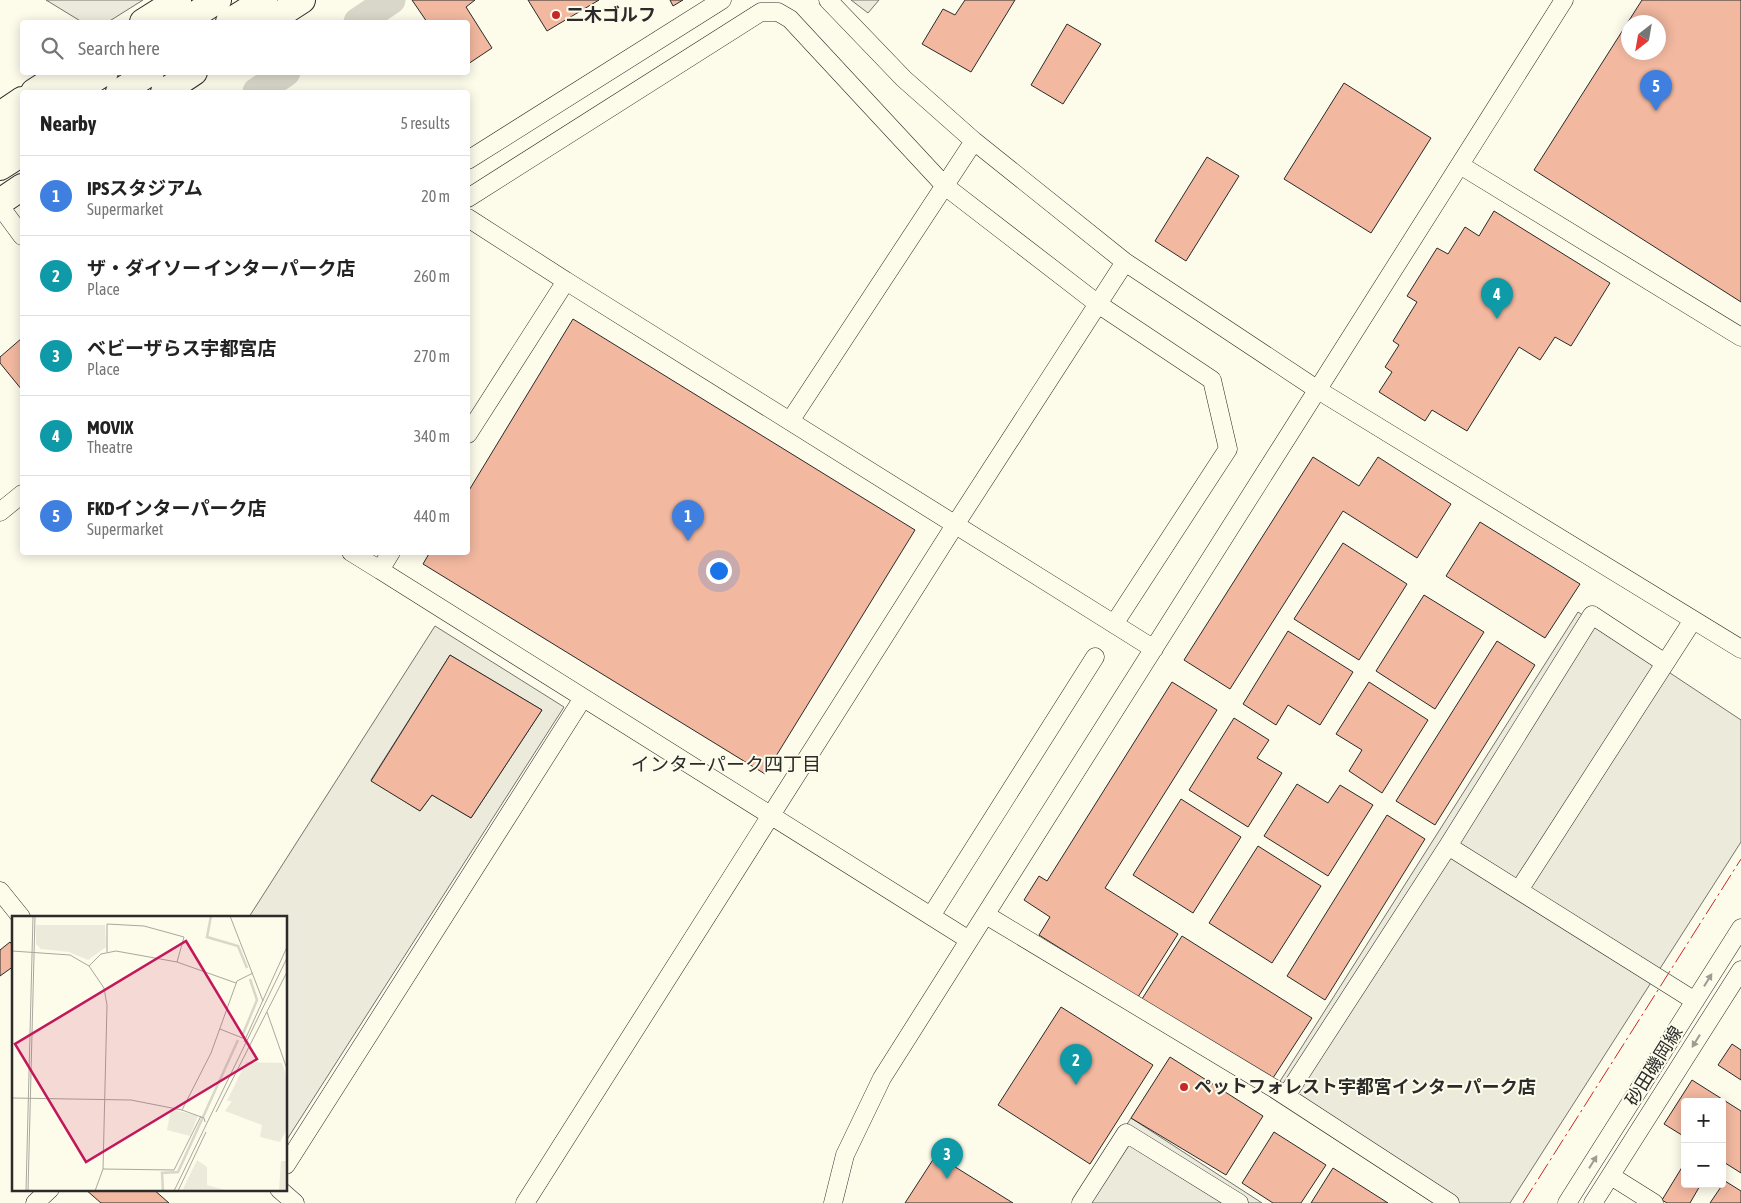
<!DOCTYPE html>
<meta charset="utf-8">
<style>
:root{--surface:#fff;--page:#f2f2f2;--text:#222;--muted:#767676;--line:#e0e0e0;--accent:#2563eb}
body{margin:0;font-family:"Asap Condensed","Noto Sans JP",sans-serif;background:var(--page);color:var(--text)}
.controls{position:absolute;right:15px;bottom:15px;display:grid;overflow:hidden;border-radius:5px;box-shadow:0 2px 12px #0003}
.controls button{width:45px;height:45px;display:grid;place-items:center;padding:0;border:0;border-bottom:1px solid var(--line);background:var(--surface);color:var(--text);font:25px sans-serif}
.compass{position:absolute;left:1621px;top:15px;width:45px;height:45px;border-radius:50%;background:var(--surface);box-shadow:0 2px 12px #0003;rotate:211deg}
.you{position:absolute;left:718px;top:570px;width:18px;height:18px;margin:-12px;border:4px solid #fff;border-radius:50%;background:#1a73e8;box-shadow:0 0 0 8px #1a73e833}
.badge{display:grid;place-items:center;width:32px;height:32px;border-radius:50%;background:var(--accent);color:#fff;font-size:16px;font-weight:700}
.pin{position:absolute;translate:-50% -41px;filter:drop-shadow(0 1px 2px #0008)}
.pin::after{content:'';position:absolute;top:26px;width:18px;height:15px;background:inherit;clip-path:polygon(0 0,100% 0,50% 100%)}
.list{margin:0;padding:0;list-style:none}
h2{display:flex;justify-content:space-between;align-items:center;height:65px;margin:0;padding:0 20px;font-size:21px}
h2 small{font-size:16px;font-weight:400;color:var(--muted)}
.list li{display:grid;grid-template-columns:32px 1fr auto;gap:15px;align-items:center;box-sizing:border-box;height:80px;padding:0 20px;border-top:1px solid var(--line)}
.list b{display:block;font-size:19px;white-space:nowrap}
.list p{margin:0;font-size:16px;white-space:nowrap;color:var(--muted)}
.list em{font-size:16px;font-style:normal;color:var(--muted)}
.icon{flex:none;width:28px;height:28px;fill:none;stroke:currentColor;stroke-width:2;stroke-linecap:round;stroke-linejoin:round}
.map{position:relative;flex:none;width:1741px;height:1203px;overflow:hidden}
.search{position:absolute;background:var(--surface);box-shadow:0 2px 12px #0003;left:20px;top:20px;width:450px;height:55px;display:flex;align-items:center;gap:12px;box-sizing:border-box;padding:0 18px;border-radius:5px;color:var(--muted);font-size:19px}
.panel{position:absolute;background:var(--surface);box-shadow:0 2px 12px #0003;left:20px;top:90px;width:450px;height:465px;border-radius:5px}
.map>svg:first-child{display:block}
.green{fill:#ecebdb;stroke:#74746e}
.parking{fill:#eceadb;stroke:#74746e;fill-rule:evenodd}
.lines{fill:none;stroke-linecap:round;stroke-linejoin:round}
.river{stroke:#d8d7c9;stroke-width:29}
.building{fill:#f2b8a0;stroke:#2b2b2b;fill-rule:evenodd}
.minor-casing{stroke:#2b2b2b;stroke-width:19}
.highway-casing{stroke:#2b2b2b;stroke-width:28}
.minor{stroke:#fdfbea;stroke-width:18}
.highway{stroke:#fdfbea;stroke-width:26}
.power{stroke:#c62828;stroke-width:1;stroke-dasharray:18 4 2.5 4;stroke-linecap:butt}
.oneway{fill:#9e9d94}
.poi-dot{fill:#c62828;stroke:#fdfbea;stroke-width:2}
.labels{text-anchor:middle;stroke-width:4;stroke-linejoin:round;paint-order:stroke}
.poi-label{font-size:18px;font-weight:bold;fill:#2b2b2b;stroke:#fdfbea;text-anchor:start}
.street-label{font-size:18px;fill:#2b2b2b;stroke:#fdfbea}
.neighbourhood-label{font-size:19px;fill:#2b2b2b;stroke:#fdfbea}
.inset-river{fill:none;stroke:#d8d7c9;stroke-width:2.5}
.inset-road{fill:none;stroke:#a9a89e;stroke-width:1}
.view{fill:#c2185b;fill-opacity:0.15;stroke:#c2185b;stroke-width:2.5}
.inset-edge{fill:none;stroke:#2b2b2b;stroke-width:2.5}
</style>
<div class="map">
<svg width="1741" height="1203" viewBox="0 0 1741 1203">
<rect width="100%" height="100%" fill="#fdfbea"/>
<path class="green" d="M46 0H143L108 22H82Z
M851 0H879L868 13Z"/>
<path class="parking" d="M1578 612 1741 720V842L1510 1203H1433L1270 1097Z
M435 626 564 707 286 1141V917H249ZM450 655 542 710 471 818 432 795 420 811 371 780Z
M1131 1118 1262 1203H1076Z"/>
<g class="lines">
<path class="river" d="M358 22 391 0
M257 92 286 72"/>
</g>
<path class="building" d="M412 0H475L466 7 492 48 468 64V22H427Z
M528 0H599L547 31Z
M670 0H683L673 6Z
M965 0H1015L971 72 922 44 943 9 955 15Z
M1642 0H1741V302L1534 170ZM1628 22H1658V52H1628Z
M1067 24 1101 44 1063 104 1031 85Z
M1344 83 1431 138 1371 233 1284 179Z
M1207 157 1239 176 1186 261 1155 241Z
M1494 211 1610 283 1571 346 1555 337 1540 360 1519 347 1467 431 1432 410 1425 421 1379 392 1392 372 1385 367 1399 345 1393 341 1417 302 1407 296 1437 248 1448 254 1465 227 1479 236Z
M573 319 915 530 765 774 423 564 430 552H468V492Z
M22 338V390L0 363V357Z
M1313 457 1359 486 1378 457 1451 504 1417 558 1343 511 1230 689 1184 660Z
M1480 522 1580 584 1545 638 1446 576Z
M1343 543 1407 584 1359 660 1294 619Z
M1424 595 1484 632 1435 709 1376 671Z
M1288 631 1353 672 1320 725 1288 705 1276 725 1243 704Z
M1497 641 1535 665 1435 825 1396 801Z
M450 655 542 710 471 818 432 795 420 811 371 781Z
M1172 682 1217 710 1105 888 1178 934 1138 997 1039 935 1050 917 1024 900 1039 876 1047 881Z
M1369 682 1428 720 1382 793 1349 771 1362 750 1336 734Z
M1234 718 1269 740 1257 758 1282 773 1248 827 1189 790Z
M1297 784 1328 803 1340 785 1373 805 1328 876 1264 836Z
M1181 799 1241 837 1193 913 1133 875Z
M1387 815 1425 839 1325 1000 1287 976Z
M1258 846 1321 886 1272 963 1209 923Z
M1182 936 1312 1018 1271 1081 1142 999Z
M10 942 14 947V966L0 976V950Z
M1061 1007 1153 1065 1090 1164 998 1105Z
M1732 1044 1741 1050V1080L1718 1065Z
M1170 1057 1263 1116 1226 1175 1131 1118Z
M1692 1080 1741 1111V1173L1722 1161V1102H1685V1137L1664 1124Z
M1274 1132 1326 1165 1301 1203H1273L1242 1183Z
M936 1155 1013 1203H905Z
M1684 1164 1685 1184H1701L1690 1203H1667L1662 1200Z
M1333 1168 1388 1203H1311Z
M1725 1181 1741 1191V1203H1710Z
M85 1189H153L169 1203H101Z"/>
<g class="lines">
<defs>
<path id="minor" d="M828 0 904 79 974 141 1125 262 1318 390 1741 649
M468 160 722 0
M1460 165 1741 337
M468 198 761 12H778L790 19 945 186 1098 304 1212 380 1228 449 1114 624
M0 206 22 236
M468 218 566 281
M790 421 974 141
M468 434 566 281 1154 649
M0 512 22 494
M351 552 380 570
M391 552 380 570 969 940
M1448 846 1695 1001
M1519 890 1693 620
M0 891 21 917
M986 915 1275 1089 1450 1203
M931 916 1095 657
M1286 1096 1448 846 1592 615 1665 663
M286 1165 583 698
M1611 1176 1654 1203
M279 1189 295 1203
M35 1203 50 1189
M525 1203 955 525 1125 262
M833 1203 845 1155 882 1078 1564 0
M1081 1203 1126 1133 1239 1203
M1567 1203 1741 928
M1593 1203 1741 970"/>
<path id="highway" d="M143 22 178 0
M183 22 218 0
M229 22 264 0
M268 22 302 0
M34 92 65 72
M74 92 105 72
M119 92 151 72
M164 92 194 72
M0 115 22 100
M0 140 22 125
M0 167 22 153
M0 202 22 187"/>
</defs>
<use href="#minor" class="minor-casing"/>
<use href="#highway" class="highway-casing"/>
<use href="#minor" class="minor"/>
<use href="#highway" class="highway"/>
<path class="power" d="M1523 1203 1741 859"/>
</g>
<defs><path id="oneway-solid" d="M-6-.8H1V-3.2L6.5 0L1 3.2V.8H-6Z" transform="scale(1.25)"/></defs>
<g class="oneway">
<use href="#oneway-solid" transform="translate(1708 980) rotate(-58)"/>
<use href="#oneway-solid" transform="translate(1696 1041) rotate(122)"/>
<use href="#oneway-solid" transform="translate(1593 1162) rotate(-58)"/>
</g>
<g class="poi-dot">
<circle cx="556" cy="15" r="5"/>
<circle cx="1184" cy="1087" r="5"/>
</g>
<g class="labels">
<g class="poi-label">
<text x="566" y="21">二木ゴルフ</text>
<text x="1194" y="1093">ペットフォレスト宇都宮インターパーク店</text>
</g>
<g class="street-label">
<text transform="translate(1654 1066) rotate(-58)" y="6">砂田磯岡線</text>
</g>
<g class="neighbourhood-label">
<text x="726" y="771">インターパーク四丁目</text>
</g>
</g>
<g transform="translate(12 916)">
<rect width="275" height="275" fill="#fdfbea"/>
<path d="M24 9H93L94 31 76 44 57 36 29 33 24 28ZM234 146 270 147 275 162V213L268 226 248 221 250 209 213 195 220 185H215ZM159 193 186 200 178 220 155 214ZM185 244 195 251V269L216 275H170ZM269 245H275V275H267Z" fill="#ecebdb"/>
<path class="inset-river" d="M199 0 195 21 226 30 235 52M231 118 245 84 238 63M151 275 150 257 166 256 226 124"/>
<path class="inset-road" d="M218 0 251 85M0 35 58 39 77 50 92 72 95 89 91 253 83 275M95 36V8L132 10 172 21 165 46M77 50 89 38 104 35 165 46 224 67M255 96 275 153M208 113 233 123M232 126 275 31M0 182 119 184 170 194 199 137 225 65 241 57M170 194 192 202 193 206M204 196 275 56M91 253 162 254 189 200M14 275 21 0M16 275 23 0M162 275 275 42M166 275 194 216"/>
<path class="view" d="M174 25 245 143 74 246 3 128Z"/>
<rect width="275" height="275" class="inset-edge"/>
</g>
</svg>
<div class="controls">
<button>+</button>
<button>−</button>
</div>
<svg class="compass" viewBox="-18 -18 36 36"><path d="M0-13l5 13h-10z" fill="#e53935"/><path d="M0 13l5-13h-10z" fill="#767676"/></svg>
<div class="you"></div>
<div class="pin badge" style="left:688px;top:541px;background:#3f7fe0">1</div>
<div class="pin badge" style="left:1076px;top:1085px;background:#0f9aa8">2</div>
<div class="pin badge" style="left:947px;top:1179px;background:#0f9aa8">3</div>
<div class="pin badge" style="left:1497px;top:319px;background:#0f9aa8">4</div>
<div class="pin badge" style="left:1656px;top:111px;background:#3f7fe0">5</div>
<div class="search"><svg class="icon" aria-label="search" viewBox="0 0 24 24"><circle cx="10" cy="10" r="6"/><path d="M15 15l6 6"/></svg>Search here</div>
<section class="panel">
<h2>Nearby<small>5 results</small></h2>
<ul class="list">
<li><span class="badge" style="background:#3f7fe0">1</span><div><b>IPSスタジアム</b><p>Supermarket</p></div><em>20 m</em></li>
<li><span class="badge" style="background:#0f9aa8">2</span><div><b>ザ・ダイソー インターパーク店</b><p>Place</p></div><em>260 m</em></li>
<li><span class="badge" style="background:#0f9aa8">3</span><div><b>ベビーザらス宇都宮店</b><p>Place</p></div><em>270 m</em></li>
<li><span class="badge" style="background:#0f9aa8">4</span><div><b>MOVIX</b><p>Theatre</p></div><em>340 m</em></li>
<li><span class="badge" style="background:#3f7fe0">5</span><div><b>FKDインターパーク店</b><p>Supermarket</p></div><em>440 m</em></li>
</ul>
</section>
</div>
